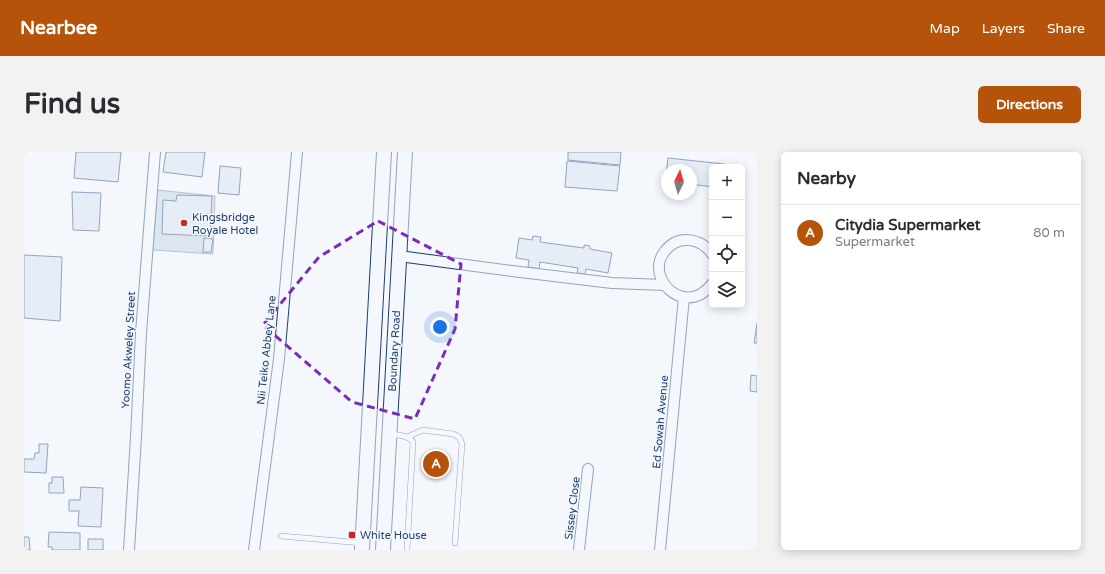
<!DOCTYPE html>
<meta charset="utf-8">
<style>
:root{--surface:#fff;--page:#f2f2f3;--text:#2b2b33;--muted:#7c7c81;--line:#e1e1e2;--accent:#b45309}
body{margin:0;font-family:"Varela Round",sans-serif;background:var(--page);color:var(--text)}
.controls{position:absolute;right:12px;top:12px;display:grid;overflow:hidden;border-radius:6px;box-shadow:0 2px 10px #0003}
.controls button{width:36px;height:36px;display:grid;place-items:center;padding:0;border:0;border-bottom:1px solid var(--line);background:var(--surface);color:var(--text);font:20px sans-serif}
.compass{position:absolute;left:637px;top:12px;width:36px;height:36px;border-radius:50%;background:var(--surface);box-shadow:0 2px 10px #0003;rotate:5deg}
.you{position:absolute;left:416px;top:175px;width:14px;height:14px;margin:-10px;border:3px solid #fff;border-radius:50%;background:#1a73e8;box-shadow:0 0 0 6px #1a73e833}
.badge{display:grid;place-items:center;width:26px;height:26px;border-radius:50%;background:var(--accent);color:#fff;font-size:13px;font-weight:700}
.pin{position:absolute;translate:-50% -50%;border:2px solid #fff;box-shadow:0 1px 4px #0006}
.list{margin:0;padding:0;list-style:none}
h2{display:flex;justify-content:space-between;align-items:center;height:52px;margin:0;padding:0 16px;font-size:17px}
h2 small{font-size:13px;font-weight:400;color:var(--muted)}
.list li{display:grid;grid-template-columns:26px 1fr auto;gap:12px;align-items:center;box-sizing:border-box;height:56px;padding:0 16px;border-top:1px solid var(--line)}
.list b{display:block;font-size:15px;white-space:nowrap}
.list p{margin:0;font-size:13px;white-space:nowrap;color:var(--muted)}
.list em{font-size:13px;font-style:normal;color:var(--muted)}
.icon{flex:none;width:22px;height:22px;fill:none;stroke:currentColor;stroke-width:2;stroke-linecap:round;stroke-linejoin:round}
.map{position:relative;flex:none;width:733px;height:398px;overflow:hidden;border-radius:6px}
header{display:flex;align-items:center;gap:24px;box-sizing:border-box;height:56px;padding:0 20px;background:var(--accent);color:#fff}
header strong{font-size:19px}
nav{display:flex;gap:22px;margin-inline-start:auto;font-size:14px}
.intro{display:flex;align-items:center;justify-content:space-between;box-sizing:border-box;height:96px;padding:0 24px}
h1{margin:0;font-size:28px}
.button{padding:10px 18px;border-radius:6px;background:var(--accent);color:#fff;font-size:14px;font-weight:700}
main{display:flex;gap:24px;padding:0 24px}
aside{flex:1;background:var(--surface);border-radius:6px;box-shadow:0 2px 10px #0003}
.map>svg:first-child{display:block}
.water{fill:#bed0e5;stroke:#687fa3}
.building{fill:#d5e0f0;stroke:#1d3f73}
.lines{fill:none;stroke-linecap:round;stroke-linejoin:round}
.service-casing{stroke:#1d3f73;stroke-width:6}
.minor-casing{stroke:#1d3f73;stroke-width:12}
.secondary-casing{stroke:#1d3f73;stroke-width:16}
.service{stroke:#f4f7fb;stroke-width:5}
.minor{stroke:#f4f7fb;stroke-width:10}
.secondary{stroke:#f4f7fb;stroke-width:14}
.marked{fill:none;stroke:#7b2cbf;stroke-width:3;stroke-dasharray:8 5;stroke-linejoin:round}
.poi-dot{fill:#c62828;stroke:#f4f7fb;stroke-width:1.5}
.labels{text-anchor:middle;stroke-width:3;stroke-linejoin:round;paint-order:stroke}
.poi-label{font-size:11px;fill:#1d3f73;stroke:#f4f7fb;text-anchor:start}
.street-label{font-size:11px;fill:#1d3f73;stroke:#f4f7fb}
</style>
<header>
<strong>Nearbee</strong>
<nav><a>Map</a><a>Layers</a><a>Share</a></nav>
</header>
<div class="intro"><h1>Find us</h1><a class="button">Directions</a></div>
<main>
<div class="map">
<svg width="733" height="398" viewBox="0 0 733 398">
<rect width="100%" height="100%" fill="#f4f7fb"/>
<path class="water" d="M133 38 191 44 189 102 129 98Z"/>
<path class="building" d="M52 0H97L94 30 50 26Z
M142 0H181L178 25 139 20Z
M544 0H597L596 13 544 8Z
M644 6 700 12V15H688V35L667 32V18H643V30H641Z
M543 9 596 14 593 39 541 35Z
M196 14 217 16 215 43 194 41Z
M48 40 77 41 75 79 49 78Z
M153 43 188 44 186 84 138 82 139 48 152 49Z
M509 84 517 85 516 90 560 96V93L566 94V97L588 101 584 121 562 117 561 122 553 121 554 116 516 110 515 117 504 115 505 108 492 106 495 86 508 88Z
M180 86 189 87 187 100H179Z
M0 103 38 105 36 169 0 166Z
M733 171V191H730Z
M727 223 733 224V240L726 239Z
M15 292H24L22 321 0 320V307H10L11 301H15Z
M28 325H39L40 341H25V331H28Z
M57 335 79 336 77 375 54 374 55 359H45V348H56Z
M25 380 56 381V398H28V395H24Z
M0 385H5L6 398H0Z
M64 387H79V398H64Z"/>
<g class="lines">
<defs>
<path id="service" d="M367 282C374 283 385 283 389 290L383 398
M383 285 399 278 429 282 435 285 438 292 431 391
M257 384 338 391"/>
<path id="minor" d="M688 102C677 86 654 82 641 99 627 116 639 140 659 145 671 147 681 141 688 132
M375 104 488 119 588 131 640 133
M105 398 112 285 117 181 131 0
M230 398 255 207 273 0
M555 398 564 317
M636 398 660 145"/>
<path id="secondary" d="M338 398 360 0
M359 398 381 0"/>
</defs>
<use href="#service" class="service-casing"/>
<use href="#minor" class="minor-casing"/>
<use href="#secondary" class="secondary-casing"/>
<use href="#service" class="service"/>
<use href="#minor" class="minor"/>
<use href="#secondary" class="secondary"/>
</g>
<path d="M0 0H733V398H0ZM354 69 437 112 431 177 391 267 328 250 239 173 295 105Z" fill="#f4f7fb" fill-opacity=".55" fill-rule="evenodd"/>
<path class="marked" d="M354 69 437 112 431 177 391 267 328 250 239 173 295 105Z"/>
<g class="poi-dot">
<circle cx="160" cy="71" r="4"/>
<rect x="324" y="379" width="8" height="8" rx="2"/>
</g>
<g class="labels">
<g class="poi-label">
<text x="168" y="69">Kingsbridge<tspan x="168" dy="13">Royale Hotel</tspan></text>
<text x="336" y="387">White House</text>
</g>
<g class="street-label">
<text transform="translate(104 198) rotate(-87)" y="4">Yoomo Akweley Street</text>
<text transform="translate(242 198) rotate(-84)" y="4">Nii Teiko Abbey Lane</text>
<text transform="translate(370 199) rotate(-87)" y="4">Boundary Road</text>
<text transform="translate(636 270) rotate(-85)" y="4">Ed Sowah Avenue</text>
<text transform="translate(548 356) rotate(-83)" y="4">Sissey Close</text>
</g>
</g>
</svg>
<div class="controls">
<button>+</button>
<button>−</button>
<button><svg class="icon" aria-label="locate" viewBox="0 0 24 24"><circle cx="12" cy="12" r="6"/><path d="M12 2v4M12 18v4M2 12h4M18 12h4"/></svg></button>
<button><svg class="icon" aria-label="layers" viewBox="0 0 24 24"><path d="M12 4l9 5-9 5-9-5zM3 14l9 5 9-5"/></svg></button>
</div>
<svg class="compass" viewBox="-18 -18 36 36"><path d="M0-13l5 13h-10z" fill="#e53935"/><path d="M0 13l5-13h-10z" fill="#7c7c81"/></svg>
<div class="you"></div>
<div class="pin badge" style="left:412px;top:312px">A</div>
</div>
<aside>
<h2>Nearby<small></small></h2>
<ul class="list">
<li><span class="badge">A</span><div><b>Citydia Supermarket</b><p>Supermarket</p></div><em>80 m</em></li>
</ul>
</aside>
</main>
